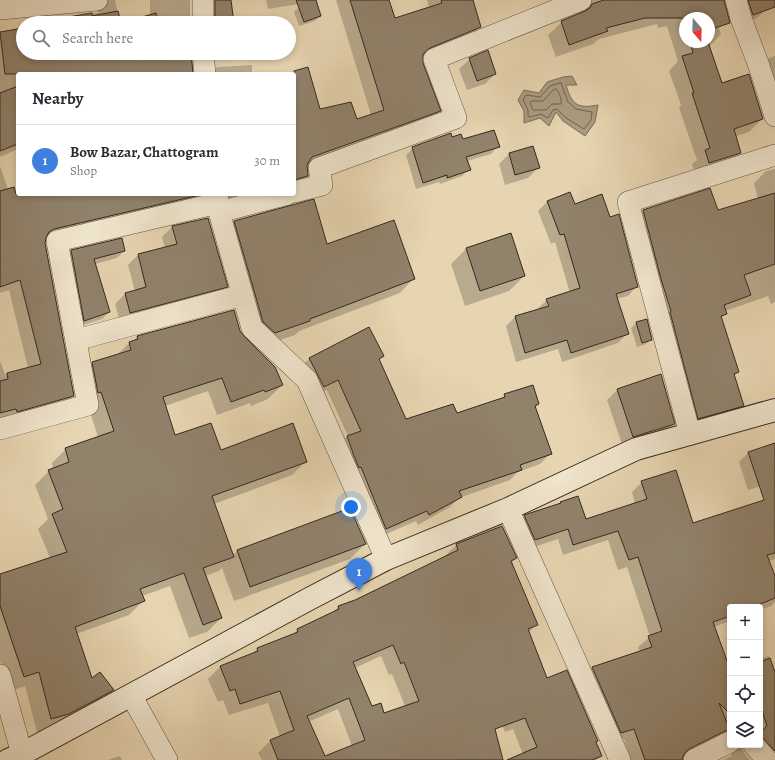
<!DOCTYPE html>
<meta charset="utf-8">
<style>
:root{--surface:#fff;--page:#f7f7f7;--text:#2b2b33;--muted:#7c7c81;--line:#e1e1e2;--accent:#2563eb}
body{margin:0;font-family:Alegreya,serif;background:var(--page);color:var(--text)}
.controls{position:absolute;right:12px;bottom:12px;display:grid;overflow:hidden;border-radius:4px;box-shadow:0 2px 6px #0003}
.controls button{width:36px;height:36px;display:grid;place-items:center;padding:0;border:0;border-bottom:1px solid var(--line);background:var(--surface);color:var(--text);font:20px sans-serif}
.compass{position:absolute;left:679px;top:12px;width:36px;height:36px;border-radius:50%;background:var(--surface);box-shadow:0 2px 6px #0003;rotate:161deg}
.you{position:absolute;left:351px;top:507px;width:14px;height:14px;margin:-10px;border:3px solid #fff;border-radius:50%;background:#1a73e8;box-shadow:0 0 0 6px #1a73e833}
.badge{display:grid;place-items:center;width:26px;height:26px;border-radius:50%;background:var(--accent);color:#fff;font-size:13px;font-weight:700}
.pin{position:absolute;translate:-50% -33px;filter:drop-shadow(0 1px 2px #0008)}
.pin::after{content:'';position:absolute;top:21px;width:14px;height:12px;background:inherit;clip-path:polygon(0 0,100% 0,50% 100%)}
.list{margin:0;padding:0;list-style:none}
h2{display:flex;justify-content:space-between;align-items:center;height:52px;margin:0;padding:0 16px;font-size:17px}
h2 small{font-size:13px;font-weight:400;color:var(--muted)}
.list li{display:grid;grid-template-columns:26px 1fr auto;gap:12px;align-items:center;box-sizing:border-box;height:72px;padding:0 16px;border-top:1px solid var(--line)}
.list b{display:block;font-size:15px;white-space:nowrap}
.list p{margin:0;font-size:13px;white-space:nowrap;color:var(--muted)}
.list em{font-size:13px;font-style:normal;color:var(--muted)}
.icon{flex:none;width:22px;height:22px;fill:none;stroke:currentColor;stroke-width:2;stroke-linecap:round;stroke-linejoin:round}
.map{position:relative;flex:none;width:775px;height:760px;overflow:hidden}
.search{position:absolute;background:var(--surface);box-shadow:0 2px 6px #0003;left:16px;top:16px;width:280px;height:44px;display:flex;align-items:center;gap:10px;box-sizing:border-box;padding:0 14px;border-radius:22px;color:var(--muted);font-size:15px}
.panel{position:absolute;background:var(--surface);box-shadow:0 2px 6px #0003;left:16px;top:72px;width:280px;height:124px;border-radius:4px}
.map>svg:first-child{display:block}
.water{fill:#aa9b80;stroke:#7b6d5a}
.shadow{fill:#0003;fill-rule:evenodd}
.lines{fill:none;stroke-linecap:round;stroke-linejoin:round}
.shore{stroke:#6f6250;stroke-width:1}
.building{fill:#91826c;stroke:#342921;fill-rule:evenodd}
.street-casing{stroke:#615445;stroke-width:22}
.secondary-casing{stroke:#342921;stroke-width:24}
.street{stroke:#efe4cc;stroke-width:21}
.secondary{stroke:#efe4cc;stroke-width:22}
</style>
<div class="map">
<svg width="775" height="760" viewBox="0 0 775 760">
<rect width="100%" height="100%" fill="#e7d5b1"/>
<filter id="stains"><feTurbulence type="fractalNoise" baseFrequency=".005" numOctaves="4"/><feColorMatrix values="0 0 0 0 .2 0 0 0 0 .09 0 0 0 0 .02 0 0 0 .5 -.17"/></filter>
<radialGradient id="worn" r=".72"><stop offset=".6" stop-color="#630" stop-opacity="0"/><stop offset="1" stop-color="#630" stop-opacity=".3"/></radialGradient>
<path class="water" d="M572 76 577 85H566C572 104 576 109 598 105L595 122 585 136 563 121 556 112 549 126 540 118 524 123V111L518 100 524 90 539 93 547 82 563 77Z"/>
<path class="shadow" d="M91 0H115L120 23H73L82 14 98 13V10Z
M150 0H190V23H125L150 16Z
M200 0H230L233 23H205Z
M266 0H302L299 4 268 9Z
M336 0H388L394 19 429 8 427 0H472L480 27 469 38 422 57V63L439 111 428 122 307 166V176L294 187V74H287L308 68 319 110 356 120 371 115Z
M562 0H710L721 34 709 47 722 85 762 119 749 132 736 136 740 153 727 166 696 176 692 164 697 160 679 108 681 105 669 71 678 61 667 26 658 28 657 24 599 39 593 44 556 57 548 35 562 22 580 14 579 9ZM685 18H709V42H685Z
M737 0H762L765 10 757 18 745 22Z
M299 7 320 16 315 21 299 26 294 12Z
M23 29V53H53L55 74H18V149L0 157V33Z
M775 56V122L757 70 769 58Z
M470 59 495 74 485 84 467 90 459 69Z
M252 65V74H210L217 67Z
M452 139 498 146 491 154 467 161 469 169 462 176 440 184 439 182 416 189 406 155 413 148Z
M509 154 539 167 528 178 505 185 499 164Z
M0 166 8 189 15 194 18 193V194H204L193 205 44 240 73 396 62 407 0 421V361L5 374 28 368 9 290 0 293Z
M775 169V302L771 304 768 296 725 311 726 313 721 318 738 372 734 376 743 405 731 417 686 430 631 223 643 211 710 190 717 211 758 199 754 183 766 171Z
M210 194H269L218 207Z
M547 202 574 205 610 218 637 286 628 296 616 299 628 333 618 343 562 362 558 349 516 362 506 326 515 317 538 310 537 309 547 300 570 293 555 242 551 244 538 211Z
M207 219 227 286 216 297 120 322 115 304 125 294 135 291 128 265 138 255 165 248 162 237 172 227Z
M234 221 327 245 414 278 400 293 299 331 295 335 260 347 220 236Z
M510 234 524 276 509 291 465 306 451 264 466 249Z
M71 251H124L117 258 95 264 109 312 102 319 77 327 64 258Z
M636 323 651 339 646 344 637 347 631 328Z
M368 329 382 356 378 360 406 420 456 414 501 399 505 395 538 404 534 408 551 453 540 464 518 472 510 480 459 498 450 507 418 525 416 521 375 539 336 447 348 436 327 390 313 397 298 370 309 359Z
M240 332 282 385 268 399 251 406 250 403 217 415 208 391 165 406 175 436 220 451 306 461 292 475 214 504 233 555 237 551 350 509 365 544 350 559 234 601 222 568 219 571 205 576 221 618 207 632 189 638 170 586 142 596 143 601 129 615 76 634 92 680 113 689 99 703 54 728 37 732 25 686 10 691 0 661V575L50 558 38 529 48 519 35 485 49 471 53 469 52 463 66 449 98 437 79 377 93 363 116 356 129 343 133 341 137 337Z
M661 375 674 423 663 434 623 447 607 400 617 390Z
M775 444V482L748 490 739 462 748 453Z
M642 482 692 524 775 497V559L768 561 775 579V602L771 606 760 610V607H730V621L714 627 730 670V745H741L744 753 750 760H723L731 756 732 753 730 747 714 741 682 757 681 760H631L624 739 611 743 582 678 592 668 640 652 638 647 650 637 627 567 618 570 608 540 563 555 558 539 525 550 514 527 525 516 559 505 561 503 585 520 635 504 632 492Z
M502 527 516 558 511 563 536 625 528 633 547 679 595 743 601 756 596 760H521L524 757 513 729 505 732 485 685 483 686 502 760H262L258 753 270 741 280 737 268 703 229 715 223 700 218 702 208 679 220 667 251 655 257 649 292 635 297 630 331 614 338 607 356 601 444 557 456 545ZM381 656 389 675 392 674 405 706 383 714 372 707 355 668ZM338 709 352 746 324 757 308 722Z
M769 656 775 675V760L760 745V659Z
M120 756 122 760H108Z"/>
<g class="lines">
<path class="shore" d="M561 83 568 102 576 109 592 112 591 120 584 129 566 118 557 109 553 110 548 118 541 114 530 117 528 116V110L523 100 526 95 540 97 550 86Z
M556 89C559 91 562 100 561 104H552L546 110H533L530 103 531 101H543L553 90Z"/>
</g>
<path class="building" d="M215 0H231L234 23H215Z
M296 0H316L321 16 304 22Z
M350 0H389L395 18 442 3 441 0H473L481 27 430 48 423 54V63L441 111 312 157 307 165 308 176 294 180V71L308 67 320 109 351 102 357 119 384 110Z
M604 0H724L730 23 709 30V18H685V27L682 18H645L606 28 608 31 569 45 561 21 585 11 590 8 592 4Z
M748 0H775V7L753 15Z
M118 11 121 23H48L62 20V18L92 13V16Z
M156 13 157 23H121Z
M23 28V53H191L193 74H5L0 32Z
M690 42H708L722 83 749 74 763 119 734 129 741 153 709 163 705 150 710 148 692 93H694L682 56 693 53Z
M488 50 496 74 477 81 469 58Z
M18 86V144L0 151V93Z
M494 130 500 147 466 157 471 170 447 178V175L423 183 412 147 451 133 452 137 461 134 463 139Z
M533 146 540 168 515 175 509 153Z
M14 187 16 194H204L54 229 49 232 46 238 45 243 74 396 17 412 16 409 0 413V381L8 379 7 373 41 364 20 280 0 287V191Z
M710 188 718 210 775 193V264L744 275 751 295 724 305 727 314 721 316 739 372 734 374 744 406 698 419 670 312 671 311 661 279 643 210Z
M570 192 575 204 602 194 610 217 619 214 638 287 616 294 629 334 571 353 567 340 525 353 515 316 549 306 546 299 580 288 564 234 560 235 547 201Z
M314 199 327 244 394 220 415 279 310 319V321L275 333 263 322 234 221Z
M208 218 228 287 130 313 125 293 146 287 138 254 177 244 172 226Z
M511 233 525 276 480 291 466 248Z
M122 238 125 251 94 259 110 312 84 321 71 250Z
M234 310 240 331 244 336 275 367 283 385 265 392 264 390 231 402 222 378 163 397 175 435 211 423 221 450 293 423 307 462 212 496 234 557 203 568 222 618 203 625 184 573 140 589 145 601 75 627 92 678 100 672 114 690 69 714 51 719 39 672 24 677 0 606V574L67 552 52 514 63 509 48 470 69 462 65 448 114 431 101 392 98 393 92 362 131 350 129 342 138 339 137 336Z
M647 319 652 340 642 343 636 322Z
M369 327 384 356 379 359 406 419 453 404 457 413 505 397 504 394 533 385 539 404 535 406 552 454 520 465 522 470 459 491 462 497 429 515 427 511 386 529 361 467 359 468 354 456 347 436 361 431 338 380 324 387 309 358Z
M661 374 675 424 633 437 617 389Z
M775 443V553L767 555 775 576V598L753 607H730V616L713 622 730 669V714L719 703 730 730 725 731 689 749 684 754 682 760H645L634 729 621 733 592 667 652 647 648 636 662 631 638 557 629 560 618 531 573 545 568 529 535 540 524 515 561 503 560 502 578 496 586 519 647 499 641 481 676 470 693 523 764 500 748 452Z
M350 508 366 544 250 587 237 550Z
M502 526 517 558 511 561 538 625 528 629 547 678 567 670 598 741 596 742 602 756 592 760H507L537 747 525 718 495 729 503 760H278L270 740 294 730 280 691 240 704 235 689 230 691 220 666 258 651 257 648 298 632 297 629 339 609 338 606 355 600 458 550 456 544ZM393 645 401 664 404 662 419 701 384 713 381 703 372 706 353 662ZM349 698 365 740 325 756 307 716Z
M770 658 775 672V751L760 735V733L767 726 760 704V662Z"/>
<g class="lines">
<defs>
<path id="street" d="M736 0 741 18 759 66 775 116
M0 9 97 0
M203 23V0
M203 53 205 74
M294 192 322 185 319 168 456 118 434 59 581 0
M217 194 219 212 252 328 307 380 386 559
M219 212 288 194
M76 340 243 295
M0 429 88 405 57 241 218 203
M690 434 628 202 775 155
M508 509 620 760
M0 675 22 754
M131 695 167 760
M754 745 767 760
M694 760 730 742"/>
<path id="secondary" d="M8 760 22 754 309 599 386 559 508 509 636 449 775 410"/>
</defs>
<use href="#street" class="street-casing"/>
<use href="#secondary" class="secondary-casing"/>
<use href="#street" class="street"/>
<use href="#secondary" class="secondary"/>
</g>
<rect width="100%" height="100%" filter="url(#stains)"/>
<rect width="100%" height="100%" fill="url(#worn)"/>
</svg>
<div class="controls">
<button>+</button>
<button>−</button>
<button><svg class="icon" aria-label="locate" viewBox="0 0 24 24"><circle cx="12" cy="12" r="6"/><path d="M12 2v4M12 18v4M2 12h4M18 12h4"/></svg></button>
<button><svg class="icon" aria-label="layers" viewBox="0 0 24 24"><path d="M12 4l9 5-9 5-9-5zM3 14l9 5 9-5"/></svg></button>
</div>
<svg class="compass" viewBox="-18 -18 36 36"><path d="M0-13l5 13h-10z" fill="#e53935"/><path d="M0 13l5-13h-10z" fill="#7c7c81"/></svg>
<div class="you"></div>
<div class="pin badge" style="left:359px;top:591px;background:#3f7fe0">1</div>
<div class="search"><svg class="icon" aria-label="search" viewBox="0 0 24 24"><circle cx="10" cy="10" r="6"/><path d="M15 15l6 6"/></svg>Search here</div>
<section class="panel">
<h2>Nearby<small></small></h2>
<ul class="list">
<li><span class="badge" style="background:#3f7fe0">1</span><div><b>Bow Bazar, Chattogram</b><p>Shop</p></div><em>30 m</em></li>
</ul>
</section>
</div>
